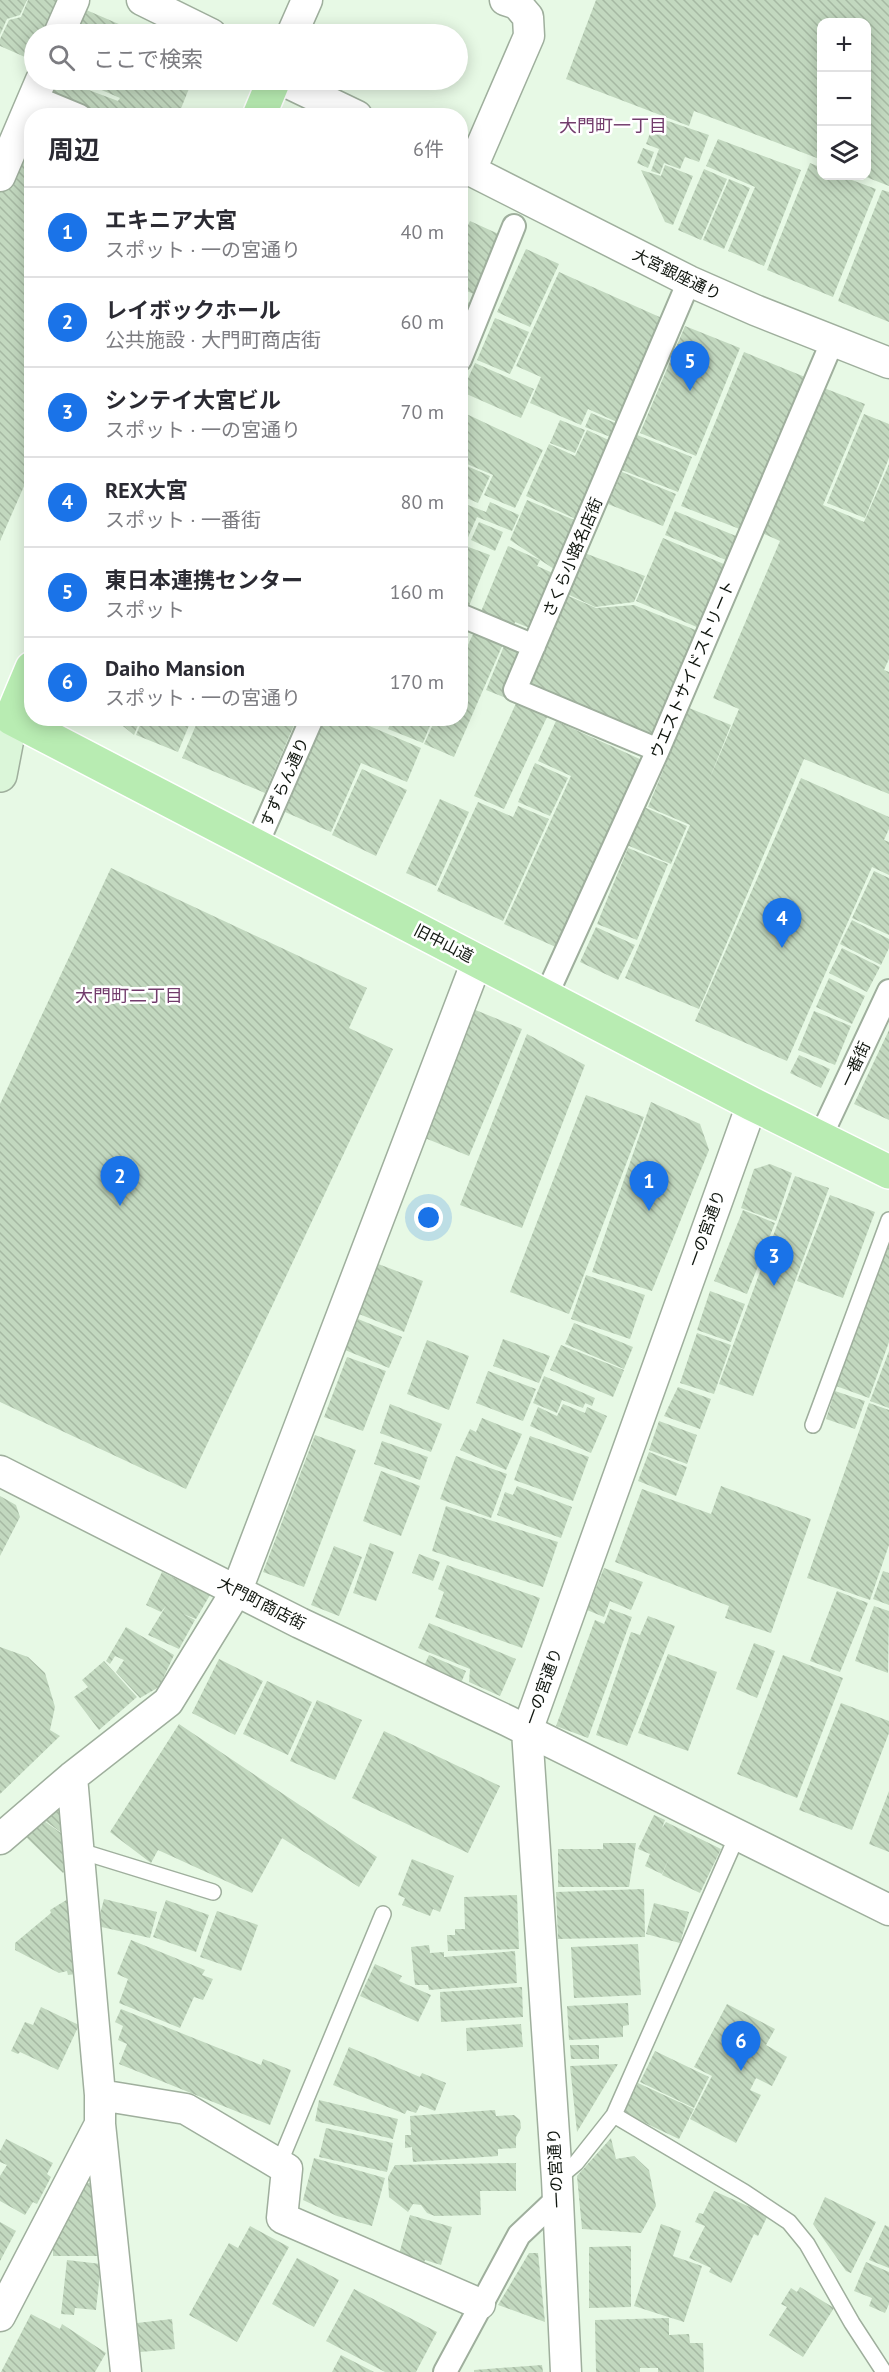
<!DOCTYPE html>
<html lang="ja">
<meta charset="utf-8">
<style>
:root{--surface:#fff;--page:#f7f7f7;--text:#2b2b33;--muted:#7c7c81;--line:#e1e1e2;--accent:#1a73e8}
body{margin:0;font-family:"PT Sans","Noto Sans JP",sans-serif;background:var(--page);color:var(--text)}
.controls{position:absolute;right:18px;top:18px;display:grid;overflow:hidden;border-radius:12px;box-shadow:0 3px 15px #0003}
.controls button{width:54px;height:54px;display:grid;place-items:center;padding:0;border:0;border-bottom:2px solid var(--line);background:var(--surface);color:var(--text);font:30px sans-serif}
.you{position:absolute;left:429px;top:1218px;width:21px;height:21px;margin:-15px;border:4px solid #fff;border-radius:50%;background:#1a73e8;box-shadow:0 0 0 9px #1a73e833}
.badge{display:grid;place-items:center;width:39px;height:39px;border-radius:50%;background:var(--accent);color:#fff;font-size:20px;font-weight:700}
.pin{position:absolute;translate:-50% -50px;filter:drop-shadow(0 2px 3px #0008)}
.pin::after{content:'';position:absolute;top:32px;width:21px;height:18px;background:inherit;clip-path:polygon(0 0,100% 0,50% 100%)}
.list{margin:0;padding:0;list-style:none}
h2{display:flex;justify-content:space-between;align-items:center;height:78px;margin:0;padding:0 24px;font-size:26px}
h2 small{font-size:20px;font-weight:400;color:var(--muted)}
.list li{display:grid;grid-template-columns:39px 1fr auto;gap:18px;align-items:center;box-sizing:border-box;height:90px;padding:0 24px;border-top:2px solid var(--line)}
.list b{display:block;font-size:22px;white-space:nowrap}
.list p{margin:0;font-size:20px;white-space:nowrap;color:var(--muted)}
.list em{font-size:20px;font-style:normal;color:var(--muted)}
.icon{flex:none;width:33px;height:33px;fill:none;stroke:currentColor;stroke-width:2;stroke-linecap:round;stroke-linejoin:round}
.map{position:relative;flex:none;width:889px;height:2372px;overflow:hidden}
.search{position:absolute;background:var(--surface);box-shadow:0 3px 15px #0003;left:24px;top:24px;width:444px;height:66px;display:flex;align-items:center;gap:15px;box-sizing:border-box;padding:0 21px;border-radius:33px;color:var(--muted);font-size:22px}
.panel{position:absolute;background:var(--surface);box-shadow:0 3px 15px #0003;left:24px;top:108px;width:444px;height:618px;border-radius:24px}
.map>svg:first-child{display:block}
.building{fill:url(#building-back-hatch)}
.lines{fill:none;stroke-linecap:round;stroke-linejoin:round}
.service-casing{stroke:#9faf9d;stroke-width:18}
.pedestrian-casing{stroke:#9faf9d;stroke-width:26}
.minor-casing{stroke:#9faf9d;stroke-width:33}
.secondary-casing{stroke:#9faf9d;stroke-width:36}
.primary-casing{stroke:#fff;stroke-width:36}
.service{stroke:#fff;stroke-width:15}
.pedestrian{stroke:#fff;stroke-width:22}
.minor{stroke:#fff;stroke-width:30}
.secondary{stroke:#dbf6d9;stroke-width:33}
.primary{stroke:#b8ecb2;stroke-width:33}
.labels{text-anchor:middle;stroke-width:5;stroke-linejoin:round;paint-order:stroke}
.street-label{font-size:16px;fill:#10160f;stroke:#fff}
.neighbourhood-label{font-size:18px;fill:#723c6c;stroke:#fff}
</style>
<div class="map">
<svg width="889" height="2372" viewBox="0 0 889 2372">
<defs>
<pattern id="building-back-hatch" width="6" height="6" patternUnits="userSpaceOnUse" patternTransform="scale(1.5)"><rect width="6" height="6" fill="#c2d8bf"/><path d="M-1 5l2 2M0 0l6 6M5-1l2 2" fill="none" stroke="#a6b9a3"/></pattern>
</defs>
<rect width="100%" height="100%" fill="#e7f9e5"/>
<path class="building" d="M0 0H27L20 15 7 19 0 35Z
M28 0H63L49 34H34V61L0 46V39L9 20 21 17Z
M596 0H889V186L866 177V22H822V160L694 111 689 126 566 79Z
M84 9 121 25 117 34H72Z
M54 80H62L118 101 120 98 97 88 100 80 192 81 178 116H97L47 97Z
M656 117 709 135 699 162 685 157 680 169 664 163 660 174 651 171 659 149 646 144Z
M718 139 801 170 764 266 728 251 755 187 706 166Z
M643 148 654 152 648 168 637 163Z
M14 158 32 166V468L0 541V191Z
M810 163 822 168V176H841L876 189 833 297 767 270Z
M665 165 693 176 673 225 665 222 641 170 661 176Z
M704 169 727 179 701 240 678 230Z
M729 179 750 188 724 249 703 240Z
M882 190 889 192V322L838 301Z
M470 221 503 236 476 295 460 288V242Z
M526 249 559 264 530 327 497 312Z
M559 272 664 319 617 422 588 409 581 425 530 403 541 377 516 366Z
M460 299 475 305 460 341Z
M495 318 529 332 510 374 477 360Z
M685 326 740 348 696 456 640 433Z
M744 352 805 377 742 530 681 506Z
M475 363 534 389 521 418 462 392Z
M824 388 865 404 823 505 864 522 889 464V659L884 670 889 672V794L804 759 699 1009 625 978 690 825 648 807 689 708 731 725 709 780 739 709 713 698 780 541 762 533Z
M460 411 543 450 515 508 484 495 493 475 460 461Z
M591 413 618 424 613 438 585 427Z
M864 414 889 424V458L865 518 827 503Z
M560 420 585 430 575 453 550 443Z
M587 430 615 443 580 521 526 496 549 444 575 456Z
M632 433 692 457 678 492 619 469Z
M460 463 490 476 478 503 460 495Z
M622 472 676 494 663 526 608 504Z
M527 500 579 522 570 544 558 539 569 544 557 571 510 540Z
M460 502 486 512 490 502 519 515 512 531 477 517 466 542 463 540 460 546Z
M675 511 736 536 726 560 665 535Z
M479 522 503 532 495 551 471 540Z
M663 538 726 565 699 628 636 601Z
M463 545 490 555 469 606 460 603V551Z
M508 546 540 560 537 566 555 574 532 629 515 622 513 628 480 614Z
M582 552 645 576 634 602 595 607 565 593Z
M566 595 596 608 634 605 698 631 654 736 529 684Z
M474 632 503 644 454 757 424 744 436 718H460V662Z
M504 646 525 654 506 698 486 690Z
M517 701 548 715 504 809 474 796Z
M113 718H141L134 735Z
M143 718H192L178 752 136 735Z
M199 718H297L265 793 182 758Z
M325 718H370L367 725 421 748 407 782 361 763 331 832 285 812Z
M393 718H433L423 743 388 729Z
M556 721 642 760 558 948 504 924 571 776 538 761Z
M535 763 568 778 550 816 518 802Z
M362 769 407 790 376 856 332 835Z
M801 778 889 817V829L884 840 889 842V875L872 867 787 1061 695 1021Z
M440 799 469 812 436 886 406 873Z
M478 802 513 817 518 806 549 819 503 921 437 891Z
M644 807 687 826 671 864 627 845Z
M628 848 668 864 637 940 597 924Z
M111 868 367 988 349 1028 393 1049 186 1489 0 1402V1104Z
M874 871 889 878V935L852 918Z
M852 920 889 939V948L881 965 840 944Z
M596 927 635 945 618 980 580 962Z
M842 948 880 967 867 992 829 973Z
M829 978 865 996 852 1024 816 1007Z
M473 1009 522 1029 469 1156 420 1136Z
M814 1011 851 1026 835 1065 798 1050Z
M889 1030V1120L854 1104Z
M527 1034 585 1065 522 1228 460 1205Z
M799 1055 830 1069 821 1088 790 1073Z
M586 1095 644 1117 569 1314 510 1292Z
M651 1102 700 1124 709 1150 652 1291 592 1272Z
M770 1164 792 1173 776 1221 741 1208 754 1169Z
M795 1176 829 1188 753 1396 719 1384Z
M830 1195 875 1212 843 1298 797 1281Z
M743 1210 775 1223 747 1294 714 1281Z
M889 1239V1342L869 1398 836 1386Z
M373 1262 423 1281 404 1332 354 1312Z
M586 1275 645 1295 630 1339 571 1319Z
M710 1291 745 1304 731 1342 697 1330Z
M358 1319 402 1337 389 1368 345 1350Z
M574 1323 633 1347 624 1369 565 1344Z
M697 1333 731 1345 714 1394 680 1383Z
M503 1339 550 1356 539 1383 493 1366Z
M427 1340 469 1356 449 1410 407 1394Z
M561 1345 624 1370 613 1397 550 1370Z
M889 1351V1408L870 1401Z
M347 1357 386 1371 363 1431 324 1417Z
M488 1371 536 1389 523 1421 476 1403Z
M544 1376 595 1398 592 1406 585 1403 583 1408 562 1400 557 1413 533 1403Z
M678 1387 711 1399 700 1429 664 1416Z
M835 1391 865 1401 855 1429 826 1419Z
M869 1403 889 1410V1545L870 1600 807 1578Z
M390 1404 442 1424 431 1452 380 1433Z
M563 1404 585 1413 587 1407 607 1416 591 1453 530 1426 538 1407 557 1416Z
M482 1418 522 1434 506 1470 460 1450 470 1429 476 1432Z
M659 1421 697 1435 687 1464 649 1450Z
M315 1435 356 1450 304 1587 263 1572Z
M530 1436 589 1457 573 1501 514 1480Z
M382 1441 428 1457 420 1480 374 1464Z
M649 1452 687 1467 676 1496 638 1481Z
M456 1456 507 1474 491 1518 440 1499Z
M381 1471 420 1486 401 1536 363 1521Z
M517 1486 572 1507 561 1538 497 1515 505 1492 513 1495Z
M721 1486 811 1519 771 1633 725 1618 729 1606 615 1562 642 1489 711 1514Z
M0 1496 16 1505 20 1517 0 1556Z
M446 1506 558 1542 543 1587 432 1551Z
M370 1543 394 1552 376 1601 353 1593Z
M334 1546 362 1557 339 1616 311 1605Z
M419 1554 440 1562 433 1581 412 1573Z
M447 1565 540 1598 522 1648 435 1617 444 1592 438 1589Z
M604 1568 643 1582 631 1610 610 1601 604 1617 587 1610Z
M883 1571 889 1573V1605L873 1599Z
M162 1572 210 1595 196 1619 183 1614 195 1620 179 1649 148 1635 166 1606 161 1612 146 1605Z
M837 1591 868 1603 840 1672 810 1661Z
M874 1606 889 1611 888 1673 855 1661Z
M610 1609 632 1617 588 1738 556 1726 595 1620 604 1624Z
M648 1616 675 1626 627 1746 596 1735 631 1632 640 1635Z
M429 1623 516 1659 500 1696 469 1682 470 1669 418 1648Z
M126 1627 174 1655 159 1687 140 1698 116 1672 124 1660 115 1656 110 1664 106 1661Z
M754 1643 775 1651 757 1698 736 1689Z
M0 1647 28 1657 45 1673 55 1707 50 1730 60 1736 0 1794Z
M668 1654 717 1672 688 1751 638 1733Z
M429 1655 466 1671 461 1683 424 1666Z
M783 1655 843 1678 797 1798 737 1774Z
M219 1659 263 1681 235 1735 192 1713Z
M104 1661 137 1697 99 1730 74 1697 88 1687 82 1680Z
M267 1681 312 1702 288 1755 243 1734Z
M317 1700 362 1720 335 1780 290 1761Z
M841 1703 889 1721V1733L852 1830 799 1810Z
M179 1724 377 1857 359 1887 282 1838 252 1893 158 1850 151 1863 110 1832Z
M384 1731 500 1786 468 1853 352 1798Z
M889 1791V1852L869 1844Z
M60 1805 66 1836 40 1817Z
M654 1815 665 1820 662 1828 666 1822 721 1849 700 1893 662 1875 670 1856 662 1874 645 1866 650 1854 638 1849Z
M40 1818 65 1836 68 1867 63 1873 23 1834Z
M603 1843H636L629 1887H558V1849H603Z
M412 1859 454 1876 440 1912 433 1909 430 1916 402 1905 405 1898 398 1895Z
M644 1889 645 1937 558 1939 556 1892Z
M517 1895 519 1949 448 1951 447 1935H455V1929H465L464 1897Z
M68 1899 76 1974 68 1975 67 1971 59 1973 15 1950V1943L51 1913 50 1910Z
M104 1899 157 1912 150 1938 97 1926Z
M166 1900 209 1915 196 1952 153 1937Z
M654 1903 689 1912 680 1943 646 1934Z
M217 1911 258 1925 241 1971 200 1957Z
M131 1940 205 1970 202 1975 213 1979 203 2000 194 1997 180 2028 119 2003 128 1979 117 1974Z
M638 1944 641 1995 574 1998 571 1947Z
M429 1945 430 1953 444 1952V1957L515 1951 517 1983 429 1990 428 1985H415L411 1947Z
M375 1964 402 1976 399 1981 431 1995 418 2022 360 1996Z
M522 1987 523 2017 441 2022 440 1992Z
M628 2003 629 2025 623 2026V2037L569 2040 567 2006Z
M727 2004 775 2029 766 2045 787 2057 772 2086 756 2078 750 2090 761 2095 736 2143 690 2119 712 2076 694 2067Z
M41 2007 79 2025 58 2070 20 2052 18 2054 11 2051 25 2022 33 2025Z
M121 2009 261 2065 263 2059 291 2070 270 2125 119 2064 127 2044 118 2040 123 2026 115 2022Z
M521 2024 523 2047 467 2051 466 2028Z
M570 2045H599V2059H571Z
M349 2047 420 2077 422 2073 446 2083 435 2111 420 2105 416 2113 407 2110 405 2114 333 2085Z
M655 2051 709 2077 694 2108 640 2082Z
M618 2064 577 2132 570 2066Z
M638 2083 694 2109 679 2139 624 2113Z
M319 2100 398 2119 393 2139 315 2121Z
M495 2110 496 2116 514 2115 520 2120 521 2128 516 2137V2148L498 2149V2156L413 2162 412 2147 405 2148V2135H411L410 2116Z
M326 2128 393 2143 387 2172 319 2157Z
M611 2138 616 2159 634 2156 649 2170 656 2206 641 2233 582 2229 577 2176Z
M6 2139 53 2163 47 2174 51 2177 37 2204 33 2202 25 2215 0 2201V2176L7 2165 0 2162V2151Z
M314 2158 385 2178 372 2226 337 2216 303 2200Z
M516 2163V2191H480L481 2215 435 2216 427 2213 421 2205 413 2204 408 2212 389 2197 388 2177 395 2165Z
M71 2183H96L101 2256H53V2225Z
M714 2191 768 2215 758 2236 754 2234 731 2283 709 2272 711 2268 689 2258 705 2226 695 2222 699 2213 703 2214Z
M825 2197 876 2222 851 2273 846 2271 813 2224Z
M410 2215 452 2227 441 2265 425 2260 423 2265 398 2258Z
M0 2222 16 2231 0 2261Z
M661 2224 681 2231 673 2256 702 2266 684 2322 634 2306Z
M885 2225 889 2227V2268L869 2260Z
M250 2226 289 2247 237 2342 189 2315 229 2243 238 2248Z
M631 2246V2307L589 2308V2247Z
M529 2253H538L545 2322 498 2305Z
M297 2258 339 2280 314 2327 272 2304Z
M67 2260 101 2264 96 2310 75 2308 74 2315 61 2314Z
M866 2262 889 2272V2304L885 2313 869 2306 872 2298 854 2291Z
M800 2287 834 2308 803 2357 769 2335 787 2307 781 2304 791 2288 797 2292Z
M354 2289 437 2332 416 2372H385L326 2341Z
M31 2314 60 2329 62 2324 106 2353 95 2372H1Z
M669 2318V2335L689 2334 690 2343H703L704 2372H658V2368H640V2372H596L595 2320Z
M172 2319 175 2349 140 2352 137 2323Z
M341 2355 374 2372H332Z
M542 2365 543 2372H474V2370Z"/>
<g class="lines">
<defs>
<path id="service" d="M813 1425 889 1220
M77 1850 213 1892
M614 2115 744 2192 789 2222 807 2244 852 2323 884 2372
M279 2164 383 1914
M557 2179 576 2163 614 2115 737 1836"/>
<path id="pedestrian" d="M34 97 80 116
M460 360 514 226
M460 615 534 646
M658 750 515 690 689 281
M256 846 312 718
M546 996 658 750 833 340
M820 1138 889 991
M445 2372 519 2235 556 2200"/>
<path id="minor" d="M142 0 211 34
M59 34 74 0
M292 34 307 0
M282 80 357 116
M460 165 689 281 755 310 889 363
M471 170 529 36 528 17 517 4 505 0
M0 176 41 80
M0 1471 300 1623 508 1721 889 1910
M72 1777 100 2095V2124L126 2372
M0 1839 72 1777 168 1702 237 1590 477 961
M100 2095 186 2109 287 2169 282 2218 480 2304
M0 2316 100 2124
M566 2372 557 2179 527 1731 752 1104"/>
<path id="secondary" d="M0 775 11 718"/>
<path id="primary" d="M259 116 274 80
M32 668 11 718 752 1104 889 1172"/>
</defs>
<use href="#service" class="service-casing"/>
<use href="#pedestrian" class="pedestrian-casing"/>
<use href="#minor" class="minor-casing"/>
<use href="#secondary" class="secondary-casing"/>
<use href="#primary" class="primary-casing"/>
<use href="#service" class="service"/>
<use href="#pedestrian" class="pedestrian"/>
<use href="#minor" class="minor"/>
<use href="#secondary" class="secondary"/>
<use href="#primary" class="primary"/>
</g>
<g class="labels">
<g class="street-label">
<text transform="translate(677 274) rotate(26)" y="6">大宮銀座通り</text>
<text transform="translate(572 557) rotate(-67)" y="6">さくら小路名店街</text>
<text transform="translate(692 669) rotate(-67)" y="6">ウエストサイドストリート</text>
<text transform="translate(284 782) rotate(-66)" y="6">すずらん通り</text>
<text transform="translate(444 943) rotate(27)" y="6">旧中山道</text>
<text transform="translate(855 1064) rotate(-65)" y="6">一番街</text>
<text transform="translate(706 1228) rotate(-70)" y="6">一の宮通り</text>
<text transform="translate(262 1603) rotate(27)" y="6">大門町商店街</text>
<text transform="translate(543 1686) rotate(-70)" y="6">一の宮通り</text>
<text transform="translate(555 2168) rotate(-93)" y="6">一の宮通り</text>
</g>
<g class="neighbourhood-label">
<text x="613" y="132">大門町一丁目</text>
<text x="129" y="1002">大門町二丁目</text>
</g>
</g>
</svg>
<div class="controls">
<button>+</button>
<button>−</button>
<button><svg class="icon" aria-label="layers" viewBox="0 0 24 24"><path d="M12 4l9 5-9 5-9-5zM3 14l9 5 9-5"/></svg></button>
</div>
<div class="you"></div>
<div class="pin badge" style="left:649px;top:1211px">1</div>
<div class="pin badge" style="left:120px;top:1206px">2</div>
<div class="pin badge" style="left:774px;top:1286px">3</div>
<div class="pin badge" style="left:782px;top:948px">4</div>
<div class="pin badge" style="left:690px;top:391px">5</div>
<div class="pin badge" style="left:741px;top:2071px">6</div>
<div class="search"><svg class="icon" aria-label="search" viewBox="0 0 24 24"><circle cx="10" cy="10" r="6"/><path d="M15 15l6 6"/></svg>ここで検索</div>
<section class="panel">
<h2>周辺<small>6件</small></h2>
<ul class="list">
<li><span class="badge">1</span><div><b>エキニア大宮</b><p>スポット · 一の宮通り</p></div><em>40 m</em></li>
<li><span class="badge">2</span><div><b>レイボックホール</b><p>公共施設 · 大門町商店街</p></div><em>60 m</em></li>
<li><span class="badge">3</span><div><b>シンテイ大宮ビル</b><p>スポット · 一の宮通り</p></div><em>70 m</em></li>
<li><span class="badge">4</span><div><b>REX大宮</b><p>スポット · 一番街</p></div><em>80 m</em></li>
<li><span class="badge">5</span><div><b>東日本連携センター</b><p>スポット</p></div><em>160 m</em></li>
<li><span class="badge">6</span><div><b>Daiho Mansion</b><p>スポット · 一の宮通り</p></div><em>170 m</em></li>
</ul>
</section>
</div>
